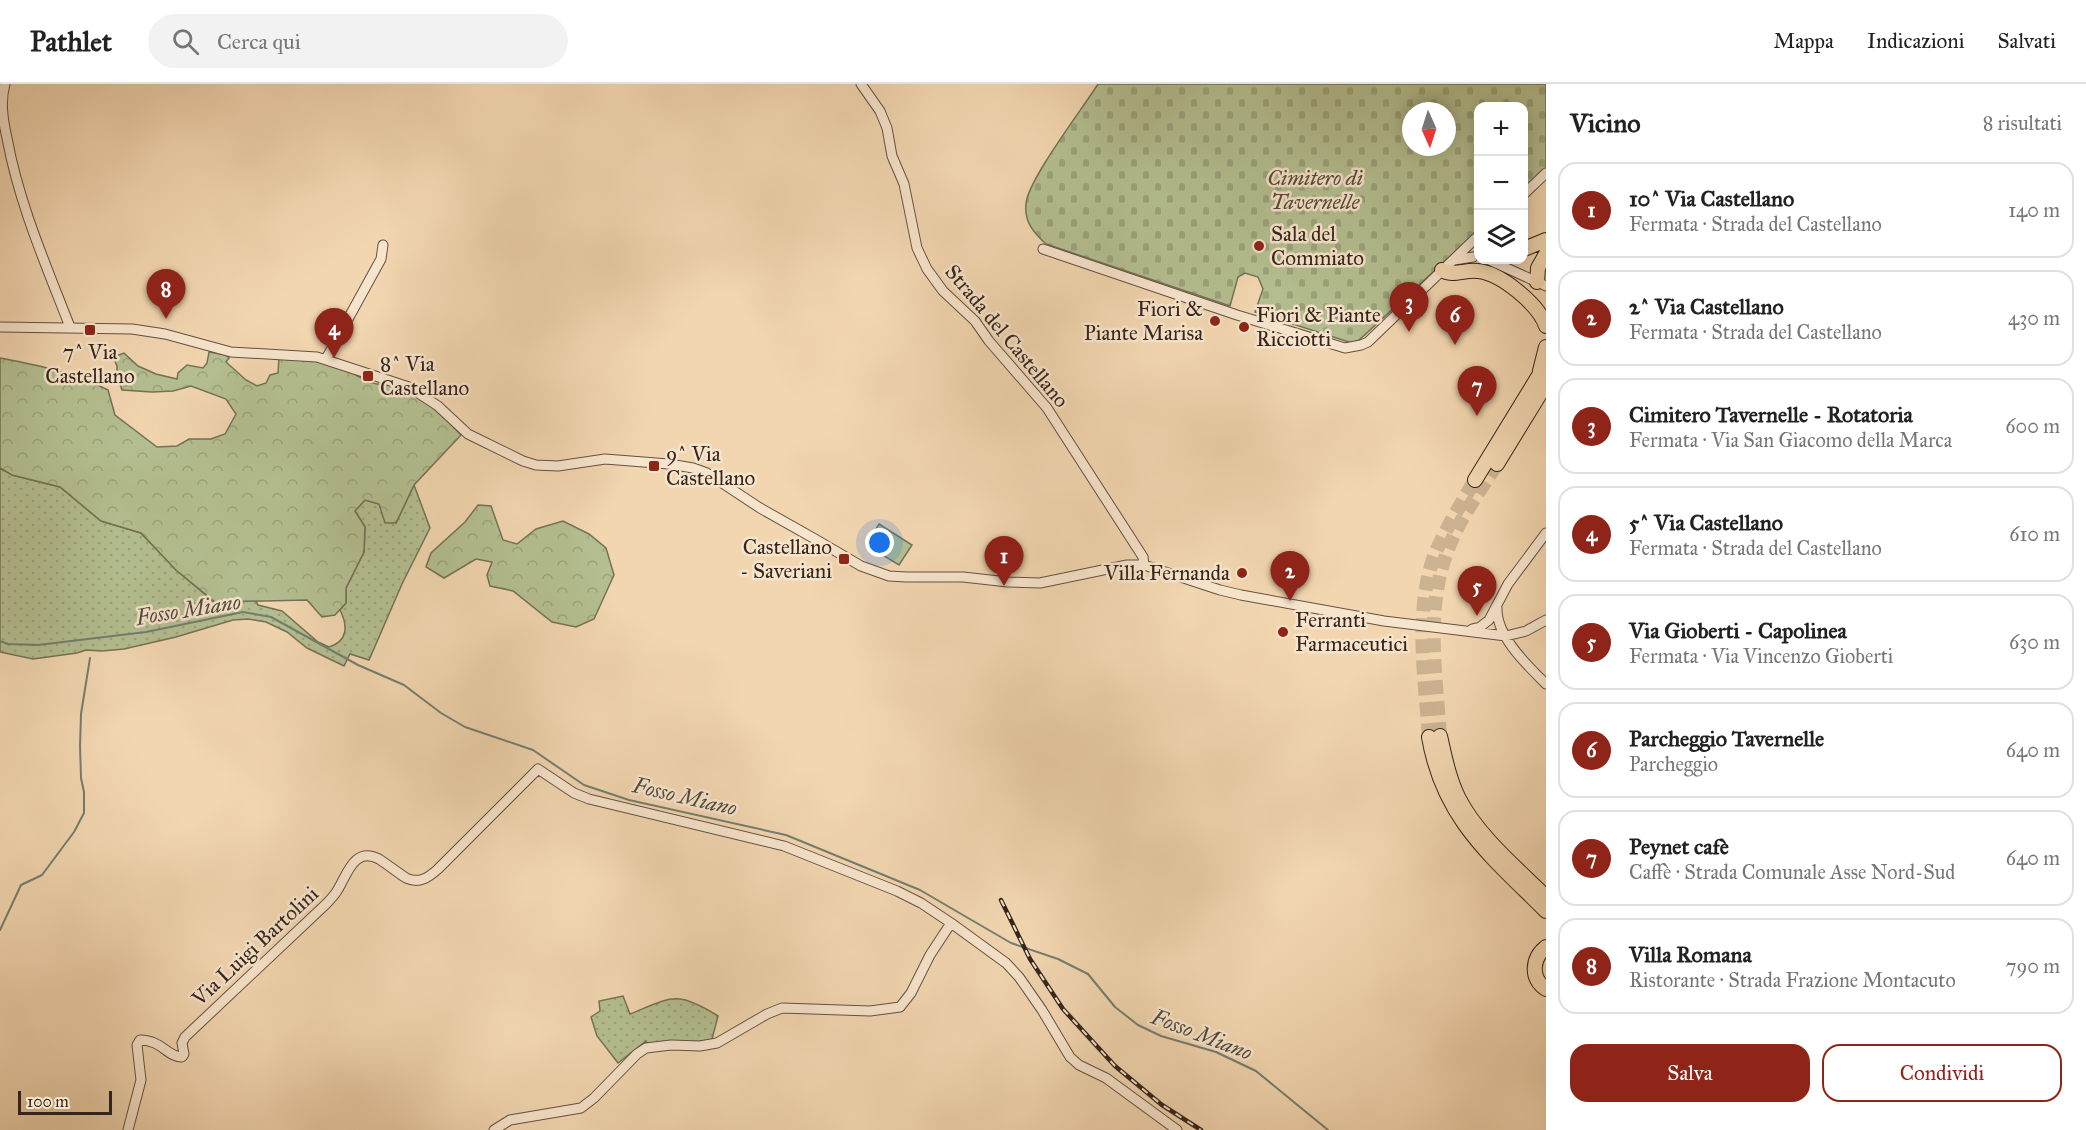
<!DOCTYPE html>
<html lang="it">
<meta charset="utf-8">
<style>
:root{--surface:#fff;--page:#f2f2f2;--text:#222;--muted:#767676;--line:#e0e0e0;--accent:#8f2418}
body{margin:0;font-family:"IM FELL Great Primer",serif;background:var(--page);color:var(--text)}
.controls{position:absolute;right:18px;top:18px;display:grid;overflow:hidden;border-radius:12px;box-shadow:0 3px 15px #0003}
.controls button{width:54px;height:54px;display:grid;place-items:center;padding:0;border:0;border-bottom:2px solid var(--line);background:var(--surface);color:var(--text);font:30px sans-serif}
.compass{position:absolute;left:1402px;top:18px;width:54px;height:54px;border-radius:50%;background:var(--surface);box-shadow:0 3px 15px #0003;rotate:177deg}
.scale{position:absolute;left:18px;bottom:15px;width:94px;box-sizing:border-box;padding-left:6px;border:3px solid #35251c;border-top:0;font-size:16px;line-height:21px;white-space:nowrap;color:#35251c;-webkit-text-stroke:4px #f7e4cc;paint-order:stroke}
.you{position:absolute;left:880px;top:459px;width:21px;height:21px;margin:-15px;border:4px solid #fff;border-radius:50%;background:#1a73e8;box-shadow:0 0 0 9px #1a73e833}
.badge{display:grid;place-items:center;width:39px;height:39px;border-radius:50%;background:var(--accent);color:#fff;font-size:20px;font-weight:700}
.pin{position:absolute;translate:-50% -50px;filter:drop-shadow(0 2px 3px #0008)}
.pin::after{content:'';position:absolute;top:32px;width:21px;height:18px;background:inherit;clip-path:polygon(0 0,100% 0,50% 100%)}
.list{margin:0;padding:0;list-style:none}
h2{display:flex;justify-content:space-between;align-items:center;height:78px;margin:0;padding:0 24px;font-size:26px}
h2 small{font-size:20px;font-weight:400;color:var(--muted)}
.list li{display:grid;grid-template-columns:39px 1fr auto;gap:18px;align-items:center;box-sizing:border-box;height:96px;margin:0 12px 12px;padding:0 12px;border:2px solid var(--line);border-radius:18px}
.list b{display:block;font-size:22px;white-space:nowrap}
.list p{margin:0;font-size:20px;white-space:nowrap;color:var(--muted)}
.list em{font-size:20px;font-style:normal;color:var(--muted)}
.actions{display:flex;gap:12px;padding:18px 24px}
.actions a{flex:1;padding:14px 0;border:2px solid var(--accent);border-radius:18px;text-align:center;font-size:21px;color:var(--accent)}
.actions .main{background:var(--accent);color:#fff}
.icon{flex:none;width:33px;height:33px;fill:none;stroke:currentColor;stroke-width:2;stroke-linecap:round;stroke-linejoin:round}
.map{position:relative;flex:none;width:1546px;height:1046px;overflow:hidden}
header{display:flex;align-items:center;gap:36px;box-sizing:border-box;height:84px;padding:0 30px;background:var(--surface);border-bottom:2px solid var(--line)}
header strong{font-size:28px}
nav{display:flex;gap:33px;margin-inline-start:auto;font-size:21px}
.search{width:420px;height:54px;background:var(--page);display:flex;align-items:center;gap:15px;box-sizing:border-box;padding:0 21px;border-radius:33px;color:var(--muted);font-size:22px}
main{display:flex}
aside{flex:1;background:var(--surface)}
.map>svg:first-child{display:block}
.grass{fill:url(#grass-dots);stroke:#747256;stroke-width:1.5}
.forest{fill:url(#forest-crowns);stroke:#747256;stroke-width:1.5}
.cemetery{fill:url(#cemetery-stones);stroke:#747256;stroke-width:1.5;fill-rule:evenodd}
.park{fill:#b4bf91;stroke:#747256;stroke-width:1.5}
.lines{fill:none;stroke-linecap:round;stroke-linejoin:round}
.stream{stroke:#737e70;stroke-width:2}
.highway-tunnel{stroke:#ccb392;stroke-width:14;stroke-dasharray:14 7;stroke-linecap:butt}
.minor-casing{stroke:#645141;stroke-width:11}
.highway-casing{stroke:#35251c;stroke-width:16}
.minor{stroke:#f7e4cc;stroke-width:9}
.highway{stroke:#f2d6b0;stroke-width:14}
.rail-casing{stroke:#35251c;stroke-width:4.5}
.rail{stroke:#f7e4cc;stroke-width:2;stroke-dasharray:7;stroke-linecap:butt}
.poi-dot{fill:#8f2418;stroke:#f7e4cc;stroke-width:2}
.labels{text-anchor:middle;stroke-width:5;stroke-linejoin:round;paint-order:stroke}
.park-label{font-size:21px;font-style:italic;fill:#554c39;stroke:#f7e4cc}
.poi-label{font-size:21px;fill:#35251c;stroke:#f7e4cc;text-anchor:start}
.street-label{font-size:21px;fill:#35251c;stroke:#f7e4cc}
.water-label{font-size:22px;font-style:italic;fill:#4f4a3f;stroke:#f7e4cc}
</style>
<header>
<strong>Pathlet</strong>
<div class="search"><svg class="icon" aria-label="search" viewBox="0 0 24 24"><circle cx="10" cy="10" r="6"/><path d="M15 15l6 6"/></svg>Cerca qui</div>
<nav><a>Mappa</a><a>Indicazioni</a><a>Salvati</a></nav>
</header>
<main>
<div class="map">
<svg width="1546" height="1046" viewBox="0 0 1546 1046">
<defs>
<pattern id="grass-dots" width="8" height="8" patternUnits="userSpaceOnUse" patternTransform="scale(1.5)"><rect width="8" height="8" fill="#b4bf91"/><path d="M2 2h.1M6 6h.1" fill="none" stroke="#9ba47c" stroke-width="1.8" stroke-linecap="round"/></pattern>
<pattern id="forest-crowns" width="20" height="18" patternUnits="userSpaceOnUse" patternTransform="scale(1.5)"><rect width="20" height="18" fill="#b4bf91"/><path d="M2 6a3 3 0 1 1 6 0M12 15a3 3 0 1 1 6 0" fill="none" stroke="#9ba47c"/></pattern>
<pattern id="cemetery-stones" width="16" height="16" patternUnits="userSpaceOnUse" patternTransform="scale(1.5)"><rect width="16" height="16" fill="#b4bf91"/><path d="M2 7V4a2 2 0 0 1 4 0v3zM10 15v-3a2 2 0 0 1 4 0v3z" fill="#9ba47c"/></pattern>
</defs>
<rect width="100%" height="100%" fill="#f2d6b0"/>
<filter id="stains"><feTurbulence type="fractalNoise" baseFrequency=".00333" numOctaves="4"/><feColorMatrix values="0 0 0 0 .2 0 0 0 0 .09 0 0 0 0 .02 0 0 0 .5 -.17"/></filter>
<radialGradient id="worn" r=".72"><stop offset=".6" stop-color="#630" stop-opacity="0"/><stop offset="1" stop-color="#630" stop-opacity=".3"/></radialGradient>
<path class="grass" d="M0 384 12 391 60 403 101 437 141 449 176 486 214 518 255 516 258 521 282 527 318 558 329 563C348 557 348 542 340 526L346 519V504L364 468 365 443 355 427 365 416 379 420 396 439 414 401 430 444 402 500 369 576 350 570 344 582 307 564 287 548 266 538 248 535 233 536 176 553 124 565 102 567 86 566 77 569 33 575 0 568Z
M623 912 630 930C672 913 676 906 718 932L712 955 709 957 648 960 646 957 618 979 597 952 591 933 600 927 599 917Z"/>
<path class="forest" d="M209 268 226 271 229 274 226 278 246 296 257 302 266 299 270 291 278 289 279 273C305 275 324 276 348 287 359 292 374 304 387 299 419 310 438 326 461 351L414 401 396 439H385L379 420 365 416 355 427 365 443 364 468 346 504V519L335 531 322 533 307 516 215 518 176 486 141 449 101 437 60 403 12 391 0 384V274C40 282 71 287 108 306L115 331 157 363 177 362 189 355H211L225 350 236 330 226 315 191 302 173 307 152 308 122 306 117 292V282L113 273 124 269 138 282 156 290 177 295 178 289 187 281 203 284 207 279Z
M478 421 491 422 503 456 517 460 536 445 563 437 589 450 606 464 614 491 594 535 576 543 552 538 513 507 490 502 487 491 492 478 476 475 444 494 426 483 431 469 465 438Z"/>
<path class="cemetery" d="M1098 0H1546V84L1524 106V22H1478V147L1359 256 1352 259 1255 228 1263 205 1258 193 1245 189 1238 193 1230 222 1046 160C1034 149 1024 138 1026 120 1027 97 1083 24 1098 0ZM1411 27H1447V63H1411Z"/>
<path class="park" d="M879 440 912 461 899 481 866 461Z"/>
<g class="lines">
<path class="stream" d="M0 557 8 560 38 561 146 548 243 528 271 533 358 581 404 601 441 629 465 643 533 666 584 701 629 716 786 751 920 806 1011 859 1058 875 1088 890 1115 923 1138 941 1161 952 1216 968 1256 987 1328 1046
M0 846 21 801 42 791 74 748 84 729V708L81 694 80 662 81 630 90 574"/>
<path class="highway-tunnel" d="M1440 652C1436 593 1425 526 1447 468 1458 437 1479 408 1497 380
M1429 653C1425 594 1413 521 1437 465 1448 441 1462 418 1475 396"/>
<defs>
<path id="minor" d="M5 0C0 18 3 36 7 54 19 120 46 181 70 243
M861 0 880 27 887 44 892 72 904 100 917 164 927 185 943 207 975 237 989 257 1047 324 1143 473 1144 481
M1524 110 1546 89
M1043 165 1237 231 1345 264 1361 261 1368 258 1478 152
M1454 176 1473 173
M1489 176 1546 202
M0 243 132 245 165 250 231 268 317 273 409 303 438 322 468 350 523 377 536 381 558 382 605 375 669 380 693 384 707 389 760 424 815 455 861 482 889 492 906 493H963L1008 498 1040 499 1127 481H1144L1220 506 1241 511 1384 537 1506 552 1526 547 1546 536
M326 275 381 175 383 161
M1497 524C1496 552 1527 581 1546 600
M1472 545 1480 543 1489 536 1508 500 1546 449
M128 1046 141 996 137 961 140 956C162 956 167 973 182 973L184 970 182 959 185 953 325 821C329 817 334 812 337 807 347 791 354 762 379 775 388 781 397 788 406 794 419 800 428 794 438 785L538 685 574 709 589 715 784 762 897 807 921 819 951 839
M494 1046 510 1036 581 1024 594 1014 637 970 646 964 671 961 700 962 717 959 767 930 782 924 870 927 900 923 911 909 930 871 951 839 1006 879 1019 893 1042 926 1070 973 1079 981 1106 994 1177 1046"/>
<path id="highway" d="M1524 165 1546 156
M1442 186C1452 193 1466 185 1478 187 1501 189 1539 221 1546 242
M1537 198 1538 184 1546 170
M1540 287 1546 263
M1497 380 1546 300
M1475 396 1546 280
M1440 652C1445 674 1449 695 1459 715 1479 753 1516 783 1546 813
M1429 653C1443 735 1491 772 1546 827
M1546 863C1532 874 1530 894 1546 905"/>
</defs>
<use href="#minor" class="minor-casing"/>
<use href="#highway" class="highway-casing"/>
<use href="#minor" class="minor"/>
<use href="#highway" class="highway"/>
<defs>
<path id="rail" d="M1001 816 1030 875 1063 925 1115 982 1162 1021 1201 1046"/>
</defs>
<use href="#rail" class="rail-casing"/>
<use href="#rail" class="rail"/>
</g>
<g class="poi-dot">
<circle cx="1259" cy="162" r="6"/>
<circle cx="1215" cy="237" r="6"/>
<circle cx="1244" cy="243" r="6"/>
<rect x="84" y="240" width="12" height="12" rx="3"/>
<rect x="362" y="286" width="12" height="12" rx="3"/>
<rect x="648" y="376" width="12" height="12" rx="3"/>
<rect x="838" y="469" width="12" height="12" rx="3"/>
<circle cx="1242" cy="489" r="6"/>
<circle cx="1283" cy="548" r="6"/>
</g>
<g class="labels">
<g class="park-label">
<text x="1315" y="101">Cimitero di<tspan x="1315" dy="24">Tavernelle</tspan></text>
</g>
<g class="poi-label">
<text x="1271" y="157">Sala del<tspan x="1271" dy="24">Commiato</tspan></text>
<text x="1203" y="232" text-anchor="end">Fiori &amp;<tspan x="1203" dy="24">Piante Marisa</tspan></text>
<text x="1256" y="238">Fiori &amp; Piante<tspan x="1256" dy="24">Ricciotti</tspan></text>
<text x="90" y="275" text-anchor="middle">7^ Via<tspan x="90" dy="24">Castellano</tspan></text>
<text x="380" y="287">8^ Via<tspan x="380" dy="24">Castellano</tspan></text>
<text x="666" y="377">9^ Via<tspan x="666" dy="24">Castellano</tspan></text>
<text x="832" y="470" text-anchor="end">Castellano<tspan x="832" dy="24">- Saveriani</tspan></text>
<text x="1230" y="496" text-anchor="end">Villa Fernanda</text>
<text x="1295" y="543">Ferranti<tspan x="1295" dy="24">Farmaceutici</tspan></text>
</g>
<g class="street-label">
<text transform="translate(1007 252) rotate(50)" y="7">Strada del Castellano</text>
<text transform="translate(255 862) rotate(-43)" y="7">Via Luigi Bartolini</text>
</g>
<g class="water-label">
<text transform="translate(188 525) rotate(-9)" y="8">Fosso Miano</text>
<text transform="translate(685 712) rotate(13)" y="8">Fosso Miano</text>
<text transform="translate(1202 950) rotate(21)" y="8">Fosso Miano</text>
</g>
</g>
<rect width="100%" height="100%" filter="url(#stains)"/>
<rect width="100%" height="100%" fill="url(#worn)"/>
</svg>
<div class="controls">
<button>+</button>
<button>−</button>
<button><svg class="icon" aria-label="layers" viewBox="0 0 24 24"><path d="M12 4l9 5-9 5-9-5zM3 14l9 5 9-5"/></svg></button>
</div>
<svg class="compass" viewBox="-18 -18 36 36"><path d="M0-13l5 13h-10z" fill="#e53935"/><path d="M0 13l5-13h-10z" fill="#767676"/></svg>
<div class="scale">100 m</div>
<div class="you"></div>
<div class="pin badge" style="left:1004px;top:502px">1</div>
<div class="pin badge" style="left:1290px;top:517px">2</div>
<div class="pin badge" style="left:1409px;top:248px">3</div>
<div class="pin badge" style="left:334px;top:274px">4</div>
<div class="pin badge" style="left:1477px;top:532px">5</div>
<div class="pin badge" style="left:1455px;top:261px">6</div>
<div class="pin badge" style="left:1477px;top:332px">7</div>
<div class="pin badge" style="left:166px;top:235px">8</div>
</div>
<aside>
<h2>Vicino<small>8 risultati</small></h2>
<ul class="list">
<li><span class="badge">1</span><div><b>10^ Via Castellano</b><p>Fermata · Strada del Castellano</p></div><em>140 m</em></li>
<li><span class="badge">2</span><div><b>2^ Via Castellano</b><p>Fermata · Strada del Castellano</p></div><em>430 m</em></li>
<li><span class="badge">3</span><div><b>Cimitero Tavernelle - Rotatoria</b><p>Fermata · Via San Giacomo della Marca</p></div><em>600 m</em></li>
<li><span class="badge">4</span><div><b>5^ Via Castellano</b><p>Fermata · Strada del Castellano</p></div><em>610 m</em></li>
<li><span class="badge">5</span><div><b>Via Gioberti - Capolinea</b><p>Fermata · Via Vincenzo Gioberti</p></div><em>630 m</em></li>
<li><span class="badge">6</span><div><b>Parcheggio Tavernelle</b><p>Parcheggio</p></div><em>640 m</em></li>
<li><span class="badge">7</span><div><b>Peynet cafè</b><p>Caffè · Strada Comunale Asse Nord-Sud</p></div><em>640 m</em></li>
<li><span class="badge">8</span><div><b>Villa Romana</b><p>Ristorante · Strada Frazione Montacuto</p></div><em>790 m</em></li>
</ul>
<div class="actions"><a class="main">Salva</a><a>Condividi</a></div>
</aside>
</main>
